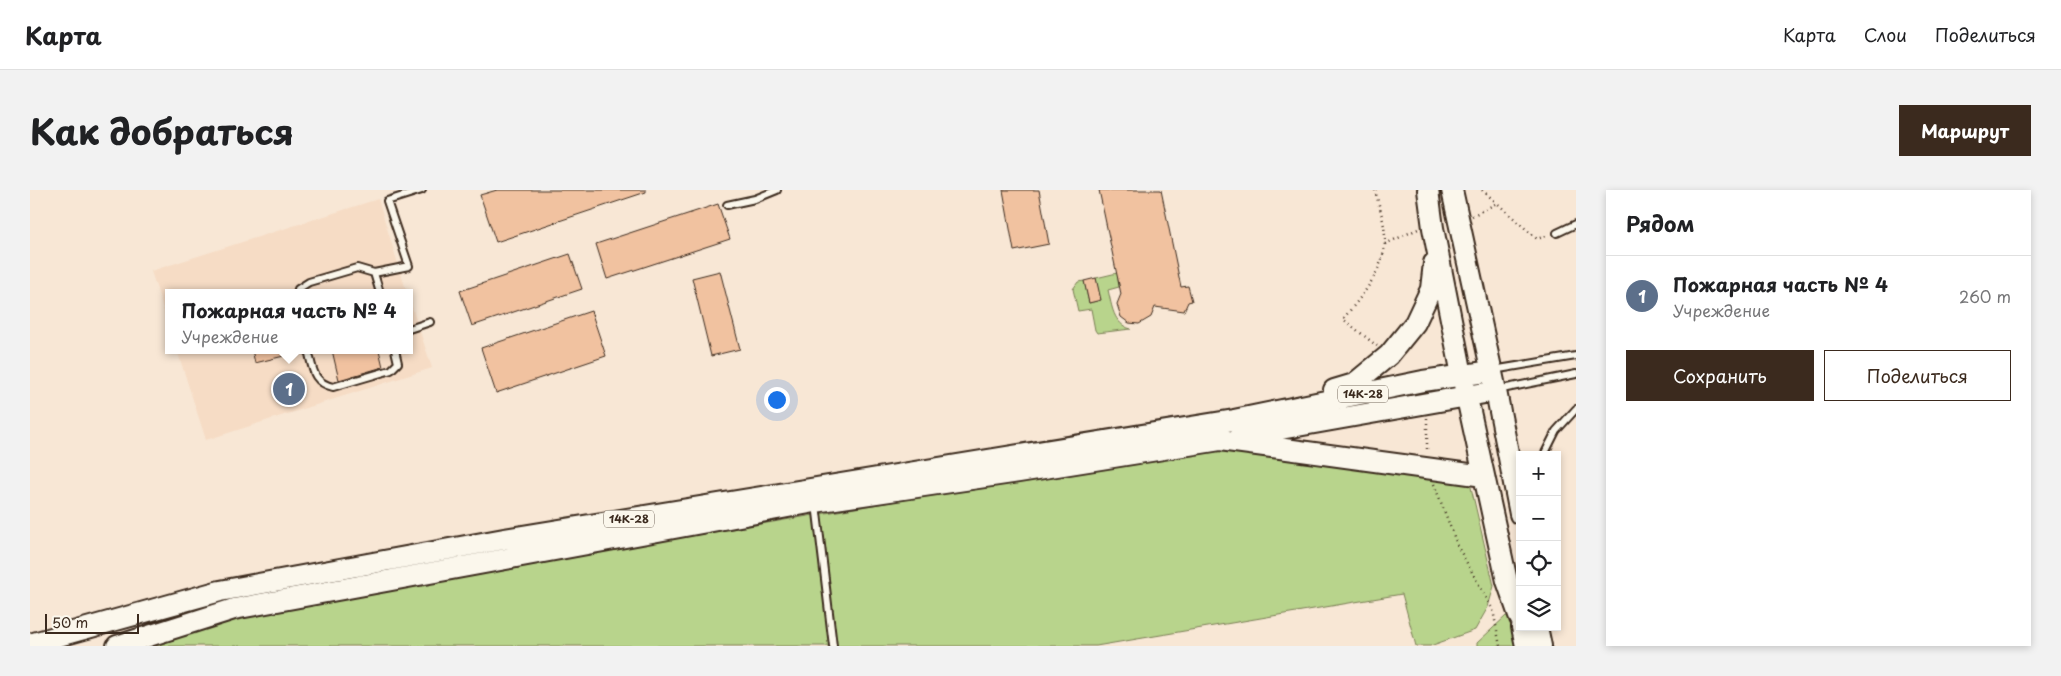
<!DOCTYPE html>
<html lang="ru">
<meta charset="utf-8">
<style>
:root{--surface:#fff;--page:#f2f2f2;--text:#202124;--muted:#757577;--line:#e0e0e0;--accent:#3b2a1e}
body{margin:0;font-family:"Playpen Sans",sans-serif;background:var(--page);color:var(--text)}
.controls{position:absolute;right:15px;bottom:15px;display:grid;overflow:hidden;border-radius:0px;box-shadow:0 2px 8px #0003}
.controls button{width:45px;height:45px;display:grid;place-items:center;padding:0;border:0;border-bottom:1px solid var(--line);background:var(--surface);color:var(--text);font:25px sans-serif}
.scale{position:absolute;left:15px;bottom:12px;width:94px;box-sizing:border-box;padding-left:5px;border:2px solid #3b2a1e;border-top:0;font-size:14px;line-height:18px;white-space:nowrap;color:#3b2a1e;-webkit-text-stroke:4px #fbf7ec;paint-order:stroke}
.you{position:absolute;left:746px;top:209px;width:18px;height:18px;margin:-12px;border:4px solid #fff;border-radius:50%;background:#1a73e8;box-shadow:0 0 0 8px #1a73e833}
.badge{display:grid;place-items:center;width:32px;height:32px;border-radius:50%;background:var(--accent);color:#fff;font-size:16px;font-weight:700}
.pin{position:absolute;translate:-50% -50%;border:2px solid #fff;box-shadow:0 1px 5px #0006}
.popup{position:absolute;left:135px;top:99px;width:248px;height:65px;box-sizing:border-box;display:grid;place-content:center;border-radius:0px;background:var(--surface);filter:drop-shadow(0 1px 4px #0005);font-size:16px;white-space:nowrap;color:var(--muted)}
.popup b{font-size:19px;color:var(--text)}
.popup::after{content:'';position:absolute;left:50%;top:100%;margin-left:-10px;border:10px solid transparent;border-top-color:var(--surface)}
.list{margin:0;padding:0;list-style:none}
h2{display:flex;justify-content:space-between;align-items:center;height:65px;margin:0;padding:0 20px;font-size:21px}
h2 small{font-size:16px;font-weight:400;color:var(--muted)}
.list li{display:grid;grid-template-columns:32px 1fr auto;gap:15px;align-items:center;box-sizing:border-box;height:80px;padding:0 20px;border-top:1px solid var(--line)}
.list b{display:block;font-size:19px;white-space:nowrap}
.list p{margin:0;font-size:16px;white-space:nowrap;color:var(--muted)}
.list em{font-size:16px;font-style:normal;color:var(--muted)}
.actions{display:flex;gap:10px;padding:15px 20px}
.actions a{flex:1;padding:11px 0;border:1px solid var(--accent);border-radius:0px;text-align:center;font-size:18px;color:var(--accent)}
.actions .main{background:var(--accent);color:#fff}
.icon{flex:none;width:28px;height:28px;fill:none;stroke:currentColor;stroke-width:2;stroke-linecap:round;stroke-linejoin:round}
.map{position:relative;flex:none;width:1546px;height:456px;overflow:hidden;border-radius:0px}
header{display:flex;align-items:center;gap:30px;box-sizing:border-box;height:70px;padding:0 25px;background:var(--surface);border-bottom:1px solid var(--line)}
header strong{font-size:24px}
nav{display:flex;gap:28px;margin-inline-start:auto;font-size:18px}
.intro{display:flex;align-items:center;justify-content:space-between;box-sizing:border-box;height:120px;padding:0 30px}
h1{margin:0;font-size:35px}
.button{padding:12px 22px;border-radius:0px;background:var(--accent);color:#fff;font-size:18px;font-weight:700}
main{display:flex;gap:30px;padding:0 30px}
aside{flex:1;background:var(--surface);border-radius:0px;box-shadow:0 2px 8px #0003}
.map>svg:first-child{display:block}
.built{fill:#f6dcc5}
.green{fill:#b8d48c;stroke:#7a7f55}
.building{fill:#f1c2a0;stroke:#3b2a1e}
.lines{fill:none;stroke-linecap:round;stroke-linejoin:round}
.lane-casing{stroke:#3b2a1e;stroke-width:10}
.primary-casing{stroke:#3b2a1e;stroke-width:24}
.path{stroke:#3b2a1e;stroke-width:2.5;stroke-dasharray:1 4;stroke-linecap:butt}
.lane{stroke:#fbf7ec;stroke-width:6}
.primary{stroke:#fbf7ec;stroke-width:20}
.labels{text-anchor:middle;stroke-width:4.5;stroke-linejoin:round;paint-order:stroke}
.shield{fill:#fbf7ec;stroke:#75685c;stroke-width:1}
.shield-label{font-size:11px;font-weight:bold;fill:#3b2a1e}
</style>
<header>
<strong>Карта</strong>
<nav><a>Карта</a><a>Слои</a><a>Поделиться</a></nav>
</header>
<div class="intro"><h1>Как добраться</h1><a class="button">Маршрут</a></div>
<main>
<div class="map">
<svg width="1546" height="456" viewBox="0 0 1546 456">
<rect width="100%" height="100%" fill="#f8e7d5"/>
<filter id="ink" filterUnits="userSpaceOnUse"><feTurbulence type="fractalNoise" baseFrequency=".02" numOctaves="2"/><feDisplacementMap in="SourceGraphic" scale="10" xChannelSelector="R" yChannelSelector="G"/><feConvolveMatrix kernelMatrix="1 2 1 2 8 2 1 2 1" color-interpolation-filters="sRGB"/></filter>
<g filter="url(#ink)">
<path class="built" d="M348 9 377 103H139V137L121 81Z
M379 108 402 178 176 250 147 160H379Z"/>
<path class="green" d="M1087 83 1089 97 1078 100C1082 116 1083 134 1101 139L1067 143 1065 140 1061 119 1048 121 1043 99 1048 92 1054 91 1059 113 1070 110 1066 88Z
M1199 257 1440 293 1464 396 1458 417 1445 440 1400 456H1386L1372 404 1066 456H111L219 421 943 298Z
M1476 426 1484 429 1489 456H1447V453Z"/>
<path class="building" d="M467 0H616V2L466 52 450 5Z
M973 0H1009L1019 54 984 61Z
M1069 0H1131L1151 97 1158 96 1162 111 1158 112 1154 121 1125 117 1121 127 1109 134 1099 133 1091 127 1087 114 1091 104Z
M688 14 700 49 577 89 566 54Z
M540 64 552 99 442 136 430 101Z
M690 81 710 159 681 166 662 88Z
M1066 88 1071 110 1059 113 1054 91Z
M561 121 576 166 466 203 451 158Z
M222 160H261L262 164 225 173Z
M302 160H349L353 177 309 190Z"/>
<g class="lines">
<defs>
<path id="lane" d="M697 15 725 9 747 0
M1527 43 1546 34
M344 83 350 103
M267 103 268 99 279 92 327 78 344 83 379 76 357 11 392 0
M379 139 400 132
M278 160C283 178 282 192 303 197L361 180 368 173 365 160
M1463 180 1546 166
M1467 200 1546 184
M1514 265 1526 241 1546 219
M786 314 803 456"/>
<path id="primary" d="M1398 0 1403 38 1432 185 1477 391 1490 428
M1422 0 1466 201 1490 324
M1304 200 1324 194 1359 165 1385 133 1401 99 1404 73
M1210 246 1466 201
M1492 437 1496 456
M1507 437 1511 456
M0 454 190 401 474 349 1204 230 1393 191 1462 181
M87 456 204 419 785 312 989 282 1190 250 1454 286"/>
</defs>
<use href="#lane" class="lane-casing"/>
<use href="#primary" class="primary-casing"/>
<path class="path" d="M1345 0C1349 16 1355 33 1355 49 1355 80 1331 107 1313 129L1347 156
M1452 0 1467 13
M1442 26 1467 13 1507 49 1519 45
M1355 54 1388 39
M1397 228V263
M1404 294 1428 357 1463 420 1470 456"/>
<use href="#lane" class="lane"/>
<use href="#primary" class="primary"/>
</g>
</g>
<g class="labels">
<g class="shield">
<rect x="1308" y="195.5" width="50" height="17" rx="4"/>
<rect x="574" y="320.5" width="50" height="17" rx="4"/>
</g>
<g class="shield-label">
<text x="1333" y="208">14К-28</text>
<text x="599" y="333">14К-28</text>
</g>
</g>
</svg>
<div class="controls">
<button>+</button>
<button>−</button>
<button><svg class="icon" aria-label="locate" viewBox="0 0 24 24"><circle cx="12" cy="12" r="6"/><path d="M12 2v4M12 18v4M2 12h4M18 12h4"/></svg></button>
<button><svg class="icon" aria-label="layers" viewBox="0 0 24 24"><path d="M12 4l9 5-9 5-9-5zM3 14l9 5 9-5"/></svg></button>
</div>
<div class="scale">50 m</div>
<div class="you"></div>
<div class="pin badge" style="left:259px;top:199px;background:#5c6f8a">1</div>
<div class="popup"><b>Пожарная часть № 4</b>Учреждение</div>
</div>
<aside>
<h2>Рядом<small></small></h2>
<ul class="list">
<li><span class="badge" style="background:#5c6f8a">1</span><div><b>Пожарная часть № 4</b><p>Учреждение</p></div><em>260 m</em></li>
</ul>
<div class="actions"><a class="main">Сохранить</a><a>Поделиться</a></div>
</aside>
</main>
